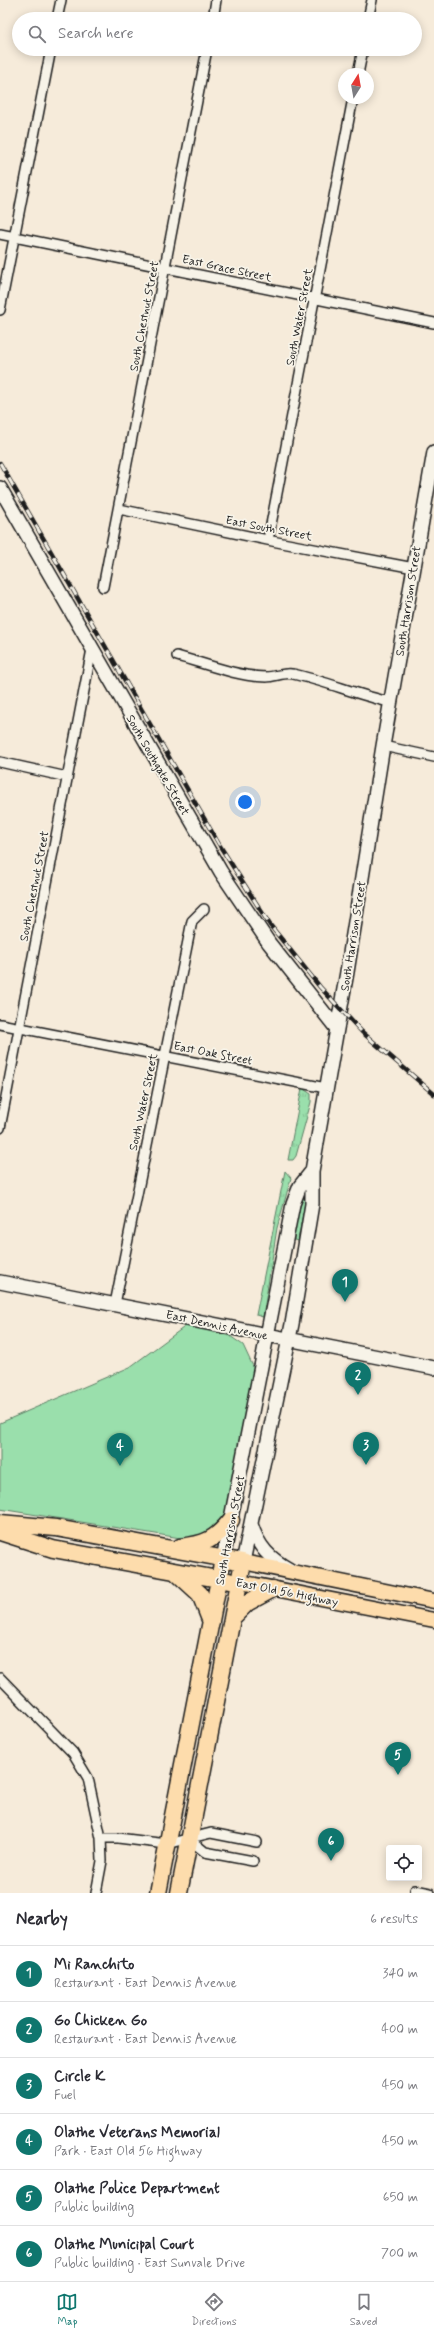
<!DOCTYPE html>
<meta charset="utf-8">
<style>
:root{--surface:#fff;--page:#f2f2f3;--text:#2b2b33;--muted:#7c7c81;--line:#e1e1e2;--accent:#0f766e}
body{margin:0;font-family:Mynerve,sans-serif;background:var(--page);color:var(--text)}
.controls{position:absolute;right:12px;bottom:12px;display:grid;overflow:hidden;border-radius:4px;box-shadow:0 2px 10px #0003}
.controls button{width:36px;height:36px;display:grid;place-items:center;padding:0;border:0;border-bottom:1px solid var(--line);background:var(--surface);color:var(--text);font:20px sans-serif}
.compass{position:absolute;left:338px;top:68px;width:36px;height:36px;border-radius:50%;background:var(--surface);box-shadow:0 2px 10px #0003;rotate:11deg}
.you{position:absolute;left:245px;top:802px;width:14px;height:14px;margin:-10px;border:3px solid #fff;border-radius:50%;background:#1a73e8;box-shadow:0 0 0 6px #1a73e833}
.badge{display:grid;place-items:center;width:26px;height:26px;border-radius:50%;background:var(--accent);color:#fff;font-size:13px;font-weight:700}
.pin{position:absolute;translate:-50% -33px;filter:drop-shadow(0 1px 2px #0008)}
.pin::after{content:'';position:absolute;top:21px;width:14px;height:12px;background:inherit;clip-path:polygon(0 0,100% 0,50% 100%)}
.list{margin:0;padding:0;list-style:none}
h2{display:flex;justify-content:space-between;align-items:center;height:52px;margin:0;padding:0 16px;font-size:17px}
h2 small{font-size:13px;font-weight:400;color:var(--muted)}
.list li{display:grid;grid-template-columns:26px 1fr auto;gap:12px;align-items:center;box-sizing:border-box;height:56px;padding:0 16px;border-top:1px solid var(--line)}
.list b{display:block;font-size:15px;white-space:nowrap}
.list p{margin:0;font-size:13px;white-space:nowrap;color:var(--muted)}
.list em{font-size:13px;font-style:normal;color:var(--muted)}
.icon{flex:none;width:22px;height:22px;fill:none;stroke:currentColor;stroke-width:2;stroke-linecap:round;stroke-linejoin:round}
.map{position:relative;flex:none;width:434px;height:1893px;overflow:hidden}
.search{position:absolute;background:var(--surface);box-shadow:0 2px 10px #0003;left:12px;right:12px;top:12px;height:44px;display:flex;align-items:center;gap:10px;box-sizing:border-box;padding:0 14px;border-radius:22px;color:var(--muted);font-size:15px}
.sheet{height:388px;background:var(--surface)}
nav{display:flex;justify-content:space-around;align-items:center;box-sizing:border-box;height:56px;border-top:1px solid var(--line);background:var(--surface);font-size:11px;color:var(--muted)}
nav a{display:grid;justify-items:center;gap:2px}
nav .on{color:var(--accent)}
.map>svg:first-child{display:block}
.grass{fill:url(#grass-tufts);stroke:#5b7e64}
.green{fill:#9adfac;stroke:#5b7e64}
.lines{fill:none;stroke-linecap:round;stroke-linejoin:round}
.street-casing{stroke:#1c1c1c;stroke-width:12}
.secondary-casing{stroke:#1c1c1c;stroke-width:16}
.primary-casing{stroke:#1c1c1c;stroke-width:17}
.highway-casing{stroke:#1c1c1c;stroke-width:19}
.street{stroke:#f7f3e8;stroke-width:9}
.secondary{stroke:#f7f3e8;stroke-width:13}
.primary{stroke:#fddcac;stroke-width:14}
.highway{stroke:#fddcac;stroke-width:16}
.rail-casing{stroke:#1c1c1c;stroke-width:4.5}
.rail{stroke:#f7f3e8;stroke-width:3;stroke-dasharray:9;stroke-linecap:butt}
.labels{text-anchor:middle;stroke-width:3.5;stroke-linejoin:round;paint-order:stroke}
.street-label{font-size:12px;fill:#1c1c1c;stroke:#f7f3e8}
</style>
<div class="map">
<svg width="434" height="1893" viewBox="0 0 434 1893">
<defs>
<pattern id="grass-tufts" width="24" height="20" patternUnits="userSpaceOnUse"><rect width="24" height="20" fill="#9adfac"/><path d="M3 7l-1-3M5 7V3M7 7l1-3M15 17l-1-3M17 17v-4M19 17l1-3" fill="none" stroke="#84bf93"/></pattern>
</defs>
<rect width="100%" height="100%" fill="#f6ebda"/>
<filter id="ink" filterUnits="userSpaceOnUse"><feTurbulence type="fractalNoise" baseFrequency=".025" numOctaves="2"/><feDisplacementMap in="SourceGraphic" scale="8" xChannelSelector="R" yChannelSelector="G"/><feConvolveMatrix kernelMatrix="1 2 1 2 8 2 1 2 1" color-interpolation-filters="sRGB"/></filter>
<g filter="url(#ink)">
<path class="grass" d="M302 1088 311 1094V1102L296 1156 293 1160H288Z
M285 1171 291 1178 277 1228 263 1317 256 1315Z
M305 1187H308L298 1241 294 1240V1230Z"/>
<path class="green" d="M187 1325 230 1336 243 1345 256 1373 229 1519 193 1540 0 1509V1423L130 1367Z"/>
<g class="lines">
<defs>
<path id="street" d="M57 19 61 0
M213 19 216 0
M368 19 372 0
M358 74 363 49
M0 234 434 323
M0 310 51 49
M119 509 277 542 414 568
M268 540 353 98
M103 587 207 49
M177 656C206 664 236 676 266 677 275 677 285 672 293 674 326 681 357 695 390 702
M383 746 434 757
M0 762 67 777
M0 1024 326 1088
M0 1128 92 649
M115 1304 192 921 204 909
M0 1678 73 1753 88 1778 101 1838 102 1861 96 1893
M101 1838H118L167 1844 211 1833 257 1842
M189 1839 205 1852 253 1861
M415 1890 430 1893"/>
<path id="secondary" d="M0 488 221 872 269 943 337 1029
M0 1282 434 1368
M251 1524C258 1547 270 1559 290 1570
M223 1559 293 1204 300 1186 312 1171
M243 1562 292 1324 312 1204V1171L347 972 383 746 434 452"/>
<path id="primary" d="M243 1562 434 1601
M240 1582 434 1620"/>
<path id="highway" d="M0 1523 56 1528 243 1562 179 1893
M0 1532 53 1549 229 1581
M180 1547C205 1544 215 1540 231 1520
M176 1572 200 1594 211 1622
M233 1617 247 1603 273 1589
M158 1893 223 1559"/>
</defs>
<use href="#street" class="street-casing"/>
<use href="#secondary" class="secondary-casing"/>
<use href="#primary" class="primary-casing"/>
<use href="#highway" class="highway-casing"/>
<use href="#street" class="street"/>
<use href="#secondary" class="secondary"/>
<use href="#primary" class="primary"/>
<use href="#highway" class="highway"/>
<defs>
<path id="rail" d="M0 463 220 846 270 925 320 987 362 1032 434 1094"/>
</defs>
<use href="#rail" class="rail-casing"/>
<use href="#rail" class="rail"/>
</g>
</g>
<g class="labels">
<g class="street-label">
<text transform="translate(227 268) rotate(12)" y="4">East Grace Street</text>
<text transform="translate(144 316) rotate(-79)" y="4">South Chestnut Street</text>
<text transform="translate(299 317) rotate(-79)" y="4">South Water Street</text>
<text transform="translate(269 528) rotate(11)" y="4">East South Street</text>
<text transform="translate(408 601) rotate(-81)" y="4">South Harrison Street</text>
<text transform="translate(158 765) rotate(60)" y="4">South Southgate Street</text>
<text transform="translate(34 886) rotate(-79)" y="4">South Chestnut Street</text>
<text transform="translate(353 936) rotate(-81)" y="4">South Harrison Street</text>
<text transform="translate(213 1053) rotate(11)" y="4">East Oak Street</text>
<text transform="translate(143 1102) rotate(-78)" y="4">South Water Street</text>
<text transform="translate(217 1325) rotate(12)" y="4">East Dennis Avenue</text>
<text transform="translate(230 1530) rotate(-79)" y="4">South Harrison Street</text>
<text transform="translate(287 1592) rotate(11)" y="4">East Old 56 Highway</text>
</g>
</g>
</svg>
<div class="controls">
<button><svg class="icon" aria-label="locate" viewBox="0 0 24 24"><circle cx="12" cy="12" r="6"/><path d="M12 2v4M12 18v4M2 12h4M18 12h4"/></svg></button>
</div>
<svg class="compass" viewBox="-18 -18 36 36"><path d="M0-13l5 13h-10z" fill="#e53935"/><path d="M0 13l5-13h-10z" fill="#7c7c81"/></svg>
<div class="you"></div>
<div class="pin badge" style="left:345px;top:1302px">1</div>
<div class="pin badge" style="left:358px;top:1395px">2</div>
<div class="pin badge" style="left:366px;top:1465px">3</div>
<div class="pin badge" style="left:120px;top:1466px">4</div>
<div class="pin badge" style="left:398px;top:1775px">5</div>
<div class="pin badge" style="left:331px;top:1861px">6</div>
<div class="search"><svg class="icon" aria-label="search" viewBox="0 0 24 24"><circle cx="10" cy="10" r="6"/><path d="M15 15l6 6"/></svg>Search here</div>
</div>
<section class="sheet">
<h2>Nearby<small>6 results</small></h2>
<ul class="list">
<li><span class="badge">1</span><div><b>Mi Ranchito</b><p>Restaurant · East Dennis Avenue</p></div><em>340 m</em></li>
<li><span class="badge">2</span><div><b>Go Chicken Go</b><p>Restaurant · East Dennis Avenue</p></div><em>400 m</em></li>
<li><span class="badge">3</span><div><b>Circle K</b><p>Fuel</p></div><em>450 m</em></li>
<li><span class="badge">4</span><div><b>Olathe Veterans Memorial</b><p>Park · East Old 56 Highway</p></div><em>450 m</em></li>
<li><span class="badge">5</span><div><b>Olathe Police Department</b><p>Public building</p></div><em>650 m</em></li>
<li><span class="badge">6</span><div><b>Olathe Municipal Court</b><p>Public building · East Sunvale Drive</p></div><em>700 m</em></li>
</ul>
</section>
<nav>
<a class="on"><svg class="icon" aria-label="map" viewBox="0 0 24 24"><path d="M3 6l6-2 6 2 6-2v14l-6 2-6-2-6 2zM9 4v14M15 6v14"/></svg>Map</a>
<a><svg class="icon" aria-label="directions" viewBox="0 0 24 24"><path d="M12 3l9 9-9 9-9-9zM9 14v-3h6M13 9l2 2-2 2"/></svg>Directions</a>
<a><svg class="icon" aria-label="saved" viewBox="0 0 24 24"><path d="M7 4h10v16l-5-4-5 4z"/></svg>Saved</a>
</nav>
